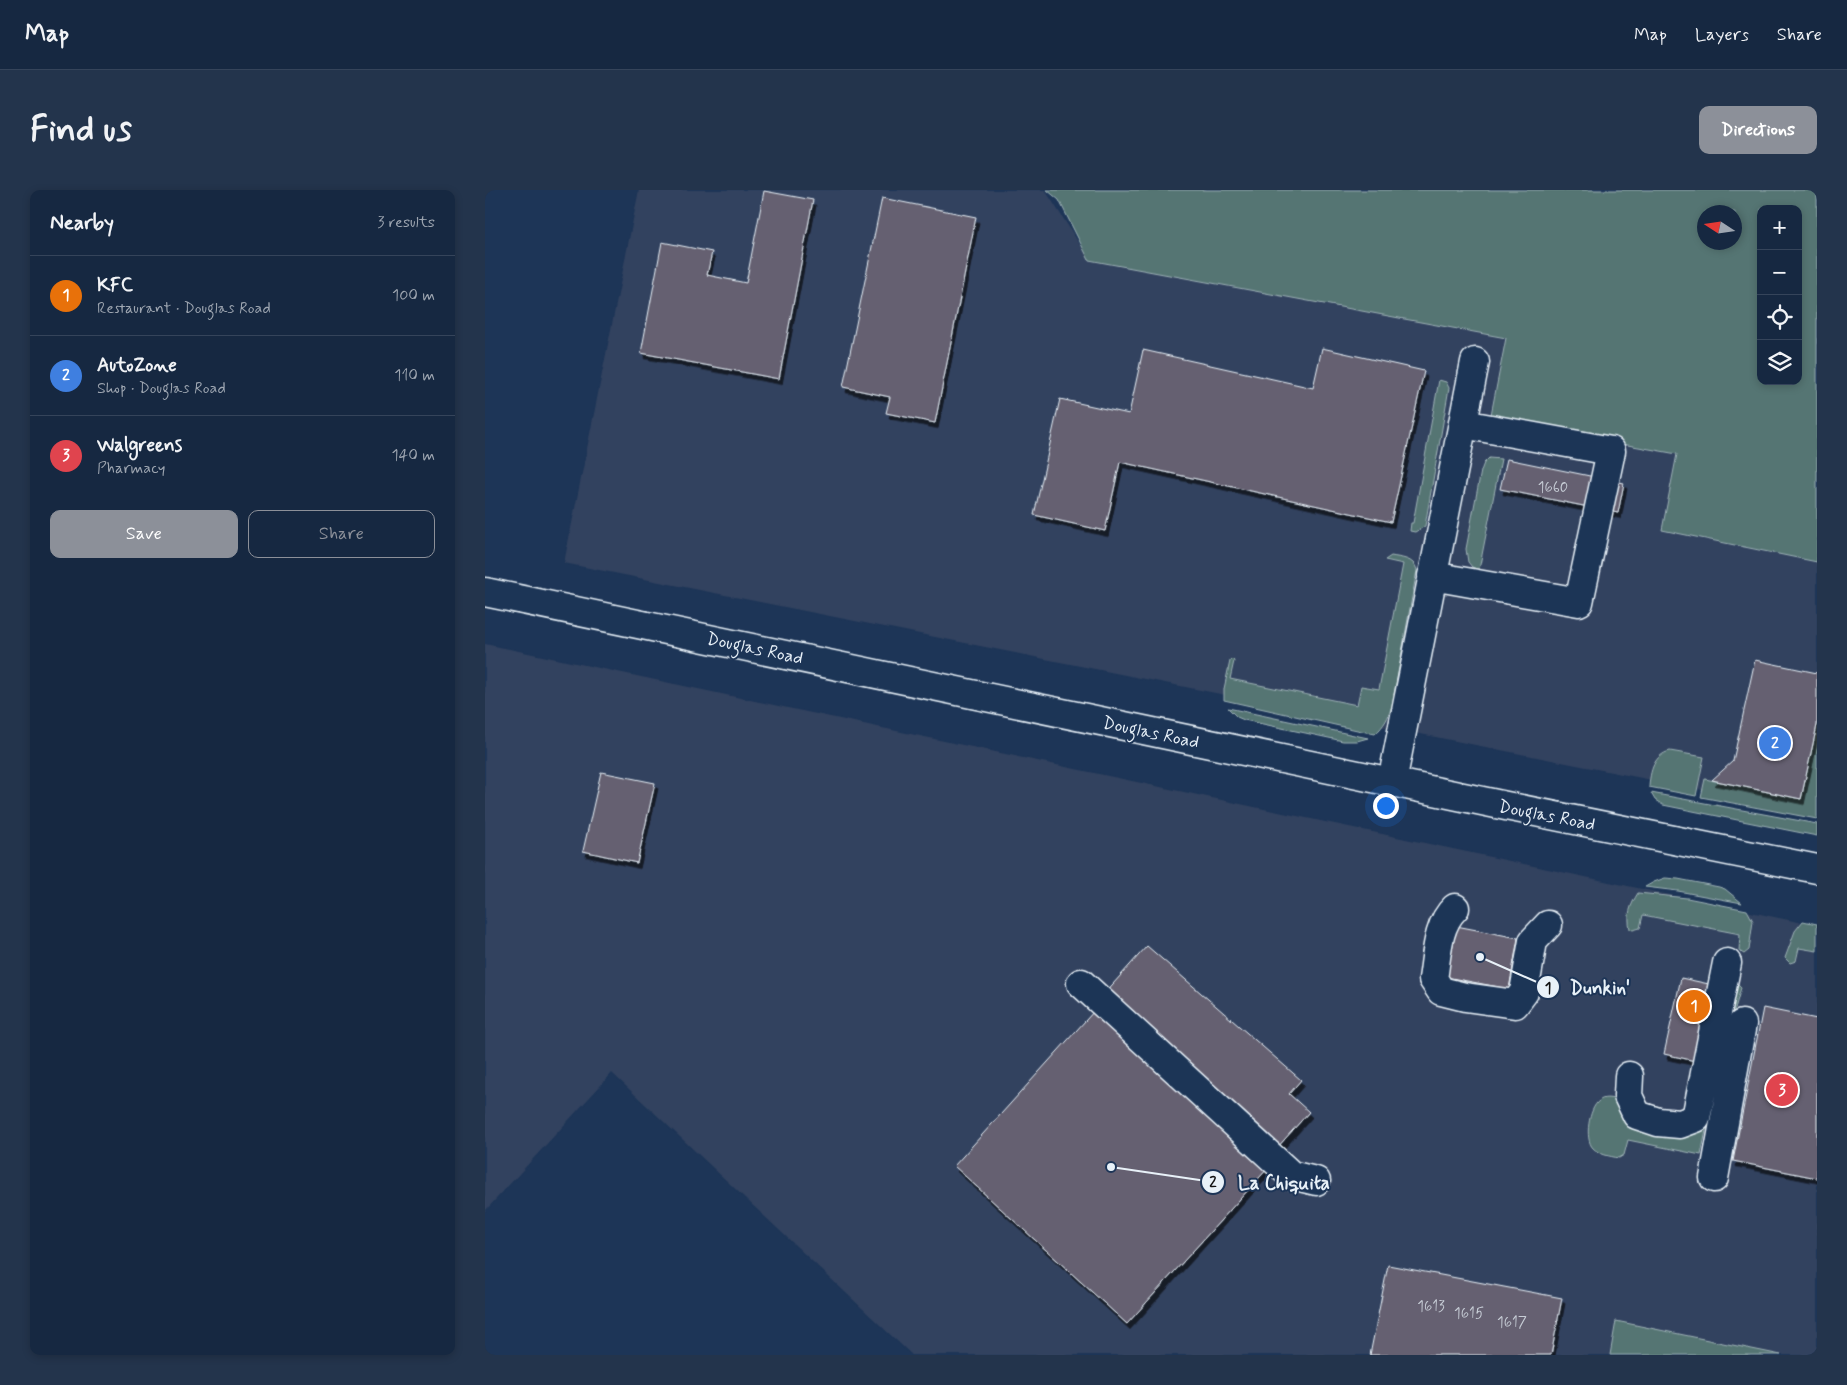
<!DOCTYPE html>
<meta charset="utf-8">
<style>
:root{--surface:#162841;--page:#23344c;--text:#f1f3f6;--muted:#9ea6b1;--line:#35445a;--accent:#8c9099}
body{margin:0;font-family:Mynerve,sans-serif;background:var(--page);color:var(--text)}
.controls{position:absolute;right:15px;top:15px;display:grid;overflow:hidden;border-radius:10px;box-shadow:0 2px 8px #0003}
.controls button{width:45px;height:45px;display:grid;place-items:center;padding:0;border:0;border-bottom:1px solid var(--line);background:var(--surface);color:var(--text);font:25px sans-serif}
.compass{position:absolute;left:1212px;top:15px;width:45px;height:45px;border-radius:50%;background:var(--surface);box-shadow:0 2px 8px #0003;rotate:282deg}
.you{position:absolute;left:900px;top:615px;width:18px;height:18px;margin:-12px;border:4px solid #fff;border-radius:50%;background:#1a73e8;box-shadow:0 0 0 8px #1a73e833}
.badge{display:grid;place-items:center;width:32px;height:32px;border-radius:50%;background:var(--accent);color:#fff;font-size:16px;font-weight:700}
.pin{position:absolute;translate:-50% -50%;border:2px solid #fff;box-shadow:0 1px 5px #0006}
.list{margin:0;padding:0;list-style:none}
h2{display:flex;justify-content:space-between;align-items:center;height:65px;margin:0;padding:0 20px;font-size:21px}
h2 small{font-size:16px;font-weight:400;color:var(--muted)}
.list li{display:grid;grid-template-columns:32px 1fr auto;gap:15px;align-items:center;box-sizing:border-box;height:80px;padding:0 20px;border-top:1px solid var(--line)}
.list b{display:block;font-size:19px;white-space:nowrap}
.list p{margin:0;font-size:16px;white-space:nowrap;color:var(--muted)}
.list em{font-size:16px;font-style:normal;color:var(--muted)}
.actions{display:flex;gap:10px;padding:15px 20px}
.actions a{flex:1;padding:11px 0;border:1px solid var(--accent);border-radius:10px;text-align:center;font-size:18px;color:var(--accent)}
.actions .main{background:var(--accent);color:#fff}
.icon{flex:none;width:28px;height:28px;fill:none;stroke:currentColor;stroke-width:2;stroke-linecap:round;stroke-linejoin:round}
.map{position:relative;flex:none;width:1332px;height:1165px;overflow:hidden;border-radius:10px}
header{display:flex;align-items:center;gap:30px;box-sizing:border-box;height:70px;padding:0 25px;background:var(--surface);border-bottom:1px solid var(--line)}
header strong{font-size:24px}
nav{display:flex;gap:28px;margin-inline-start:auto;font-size:18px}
.intro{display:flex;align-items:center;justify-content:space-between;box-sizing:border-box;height:120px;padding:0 30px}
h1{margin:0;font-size:35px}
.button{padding:12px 22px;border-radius:10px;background:var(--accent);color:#fff;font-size:18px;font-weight:700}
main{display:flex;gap:30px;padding:0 30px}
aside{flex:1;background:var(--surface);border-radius:10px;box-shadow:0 2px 8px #0003}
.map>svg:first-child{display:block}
.built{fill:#33425f}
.green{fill:#547473;stroke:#9eb2b6;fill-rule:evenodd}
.building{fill:#656171;stroke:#e8f1f8;filter:url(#shadow)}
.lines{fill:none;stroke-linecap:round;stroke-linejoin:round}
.minor-casing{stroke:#e8f1f8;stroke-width:31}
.minor{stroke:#1d3557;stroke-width:28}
.labels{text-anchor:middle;stroke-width:4;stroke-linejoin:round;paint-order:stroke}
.number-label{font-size:15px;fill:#c7cdd6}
.street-label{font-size:18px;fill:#e8f1f8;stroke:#1d3557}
.leader{fill:none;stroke:#e8f1f8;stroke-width:2}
.callout-dot{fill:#e8f1f8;stroke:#1d3557;stroke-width:2}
.mark-label{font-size:15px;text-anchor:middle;font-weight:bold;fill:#111}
.callout-label{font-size:19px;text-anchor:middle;font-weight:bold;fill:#e8f1f8;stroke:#1d3557;stroke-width:4;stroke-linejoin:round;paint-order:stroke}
</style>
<header>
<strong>Map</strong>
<nav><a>Map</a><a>Layers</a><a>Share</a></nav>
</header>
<div class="intro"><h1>Find us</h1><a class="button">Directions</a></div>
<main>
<aside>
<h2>Nearby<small>3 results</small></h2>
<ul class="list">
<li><span class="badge" style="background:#e8710a">1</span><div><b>KFC</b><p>Restaurant · Douglas Road</p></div><em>100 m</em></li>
<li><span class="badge" style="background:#3f7fe0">2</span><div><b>AutoZone</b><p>Shop · Douglas Road</p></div><em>110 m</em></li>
<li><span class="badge" style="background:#e0444e">3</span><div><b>Walgreens</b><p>Pharmacy</p></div><em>140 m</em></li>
</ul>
<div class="actions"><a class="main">Save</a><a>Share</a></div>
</aside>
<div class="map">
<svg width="1332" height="1165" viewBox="0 0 1332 1165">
<defs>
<filter id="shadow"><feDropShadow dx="3" dy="5.5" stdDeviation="0" flood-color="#0009"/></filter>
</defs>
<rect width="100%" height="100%" fill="#1d3557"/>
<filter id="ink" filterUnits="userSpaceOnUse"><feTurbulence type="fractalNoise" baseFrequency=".02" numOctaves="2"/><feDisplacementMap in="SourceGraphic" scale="10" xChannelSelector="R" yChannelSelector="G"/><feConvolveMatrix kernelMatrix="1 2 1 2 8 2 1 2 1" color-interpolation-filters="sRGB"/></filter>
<g filter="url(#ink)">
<path class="built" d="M154 0H560L605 70 1022 148 1005 230 1192 264 1178 340 1332 372V623L79 373Z
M0 454 1332 736V1165H427L127 883 0 1021Z"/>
<path class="green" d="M562 0H1332V372L1177 340 1192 264 1005 230 1021 148 604 70 574 10ZM1276 19H1313V191H1276ZM1220 22H1250V52H1220Z
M954 190 961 192 964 198 940 336 930 342 925 341 926 333H928Z
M1004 268 1016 269 994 380 987 377 983 372 981 359 996 281 999 273Z
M906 366C916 368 929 368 932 380L907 515C904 527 899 536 890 544L739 510V499L745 471 747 469 749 471 745 489 872 515 876 496 894 499 918 374 900 370Z
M743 518 883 548 872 551H858L759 530 752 527Z
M1332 535V629L1216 607 1220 589 1316 609Z
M1185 561 1219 567 1211 606 1164 597C1165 581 1169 565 1185 561Z
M1166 603 1332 634V646L1178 615 1170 610Z
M1180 688 1193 689 1234 697 1240 699 1257 713 1193 701 1160 697 1169 692Z
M1153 703 1202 708 1262 720 1268 731 1264 760 1259 764 1254 761 1255 744 1158 725 1155 738 1148 740 1145 739C1142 724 1145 716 1153 703Z
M1318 731 1332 734V761L1314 758 1311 771 1305 773 1300 768 1310 741Z
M1249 794 1253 795 1256 798 1255 801 1234 876 1216 965 1143 950 1139 965 1134 968C1124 966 1115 965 1108 958 1099 949 1104 918 1114 911 1118 907 1124 908 1129 909L1198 947Z
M1131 1131 1296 1165H1125Z"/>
<path class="building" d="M279 1 328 10 294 189 156 163 177 52 227 62 222 85 261 93Z
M397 8 491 27 450 233 401 223 405 207 358 197Z
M837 158 939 181 906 332 635 272 620 341 549 325 575 209 644 224 658 160 828 198Z
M1022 269 1139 293 1133 323 1015 299Z
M1270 470 1332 483V535L1316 609 1227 590 1248 571Z
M116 582 170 593 152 673 98 661Z
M966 735 1033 748 1024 799 956 786Z
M662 756 816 890 804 904 824 922 791 959 619 804Z
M1196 788 1233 796 1215 872 1179 864Z
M1278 818 1332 829V988L1248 971Z
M610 820 783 978 642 1134 469 976Z
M903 1075 1077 1108 1066 1165H885Z"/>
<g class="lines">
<defs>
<path id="minor" d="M947 386 1094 412 1126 261 978 234
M0 402 1021 616 1332 679
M907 592 990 172
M970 718C952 735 952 765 948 789L956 801 980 807 1030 814 1039 802 1048 751 1063 735
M596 793 806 985 831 991
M1144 886 1143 906 1152 925 1173 932 1195 934 1211 928 1242 773
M1229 988 1257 834"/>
</defs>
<use href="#minor" class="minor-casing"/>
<use href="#minor" class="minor"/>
</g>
</g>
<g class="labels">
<g class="number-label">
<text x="1068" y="302">1660</text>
<text x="946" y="1121">1613</text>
<text x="984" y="1128">1615</text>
<text x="1027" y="1137">1617</text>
</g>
<g class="street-label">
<text transform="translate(270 458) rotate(12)" y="6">Douglas Road</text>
<text transform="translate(666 542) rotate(12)" y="6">Douglas Road</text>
<text transform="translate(1062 625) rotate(11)" y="6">Douglas Road</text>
</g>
</g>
<path class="leader" d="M995 767L1063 797M626 977L728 992"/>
<g class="callout-dot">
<circle cx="995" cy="767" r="5"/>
<circle cx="626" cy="977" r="5"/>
<circle cx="1063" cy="797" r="12"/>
<circle cx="728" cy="992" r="12"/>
</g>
<g class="mark-label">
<text x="1063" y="803">1</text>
<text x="728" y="997">2</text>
</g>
<g class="callout-label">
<text x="1115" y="804">Dunkin'</text>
<text x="799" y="999">La Chiquita</text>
</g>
</svg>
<div class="controls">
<button>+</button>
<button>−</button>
<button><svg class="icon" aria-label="locate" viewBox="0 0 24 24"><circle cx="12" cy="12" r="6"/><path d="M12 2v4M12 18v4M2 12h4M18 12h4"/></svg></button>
<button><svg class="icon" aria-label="layers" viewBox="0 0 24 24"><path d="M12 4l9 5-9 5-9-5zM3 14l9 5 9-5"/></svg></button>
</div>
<svg class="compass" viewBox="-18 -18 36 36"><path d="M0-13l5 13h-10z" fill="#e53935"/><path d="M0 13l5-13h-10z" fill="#9ea6b1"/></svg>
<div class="you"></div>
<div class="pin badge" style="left:1209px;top:816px;background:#e8710a">1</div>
<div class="pin badge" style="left:1290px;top:553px;background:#3f7fe0">2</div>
<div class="pin badge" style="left:1297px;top:900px;background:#e0444e">3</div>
</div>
</main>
